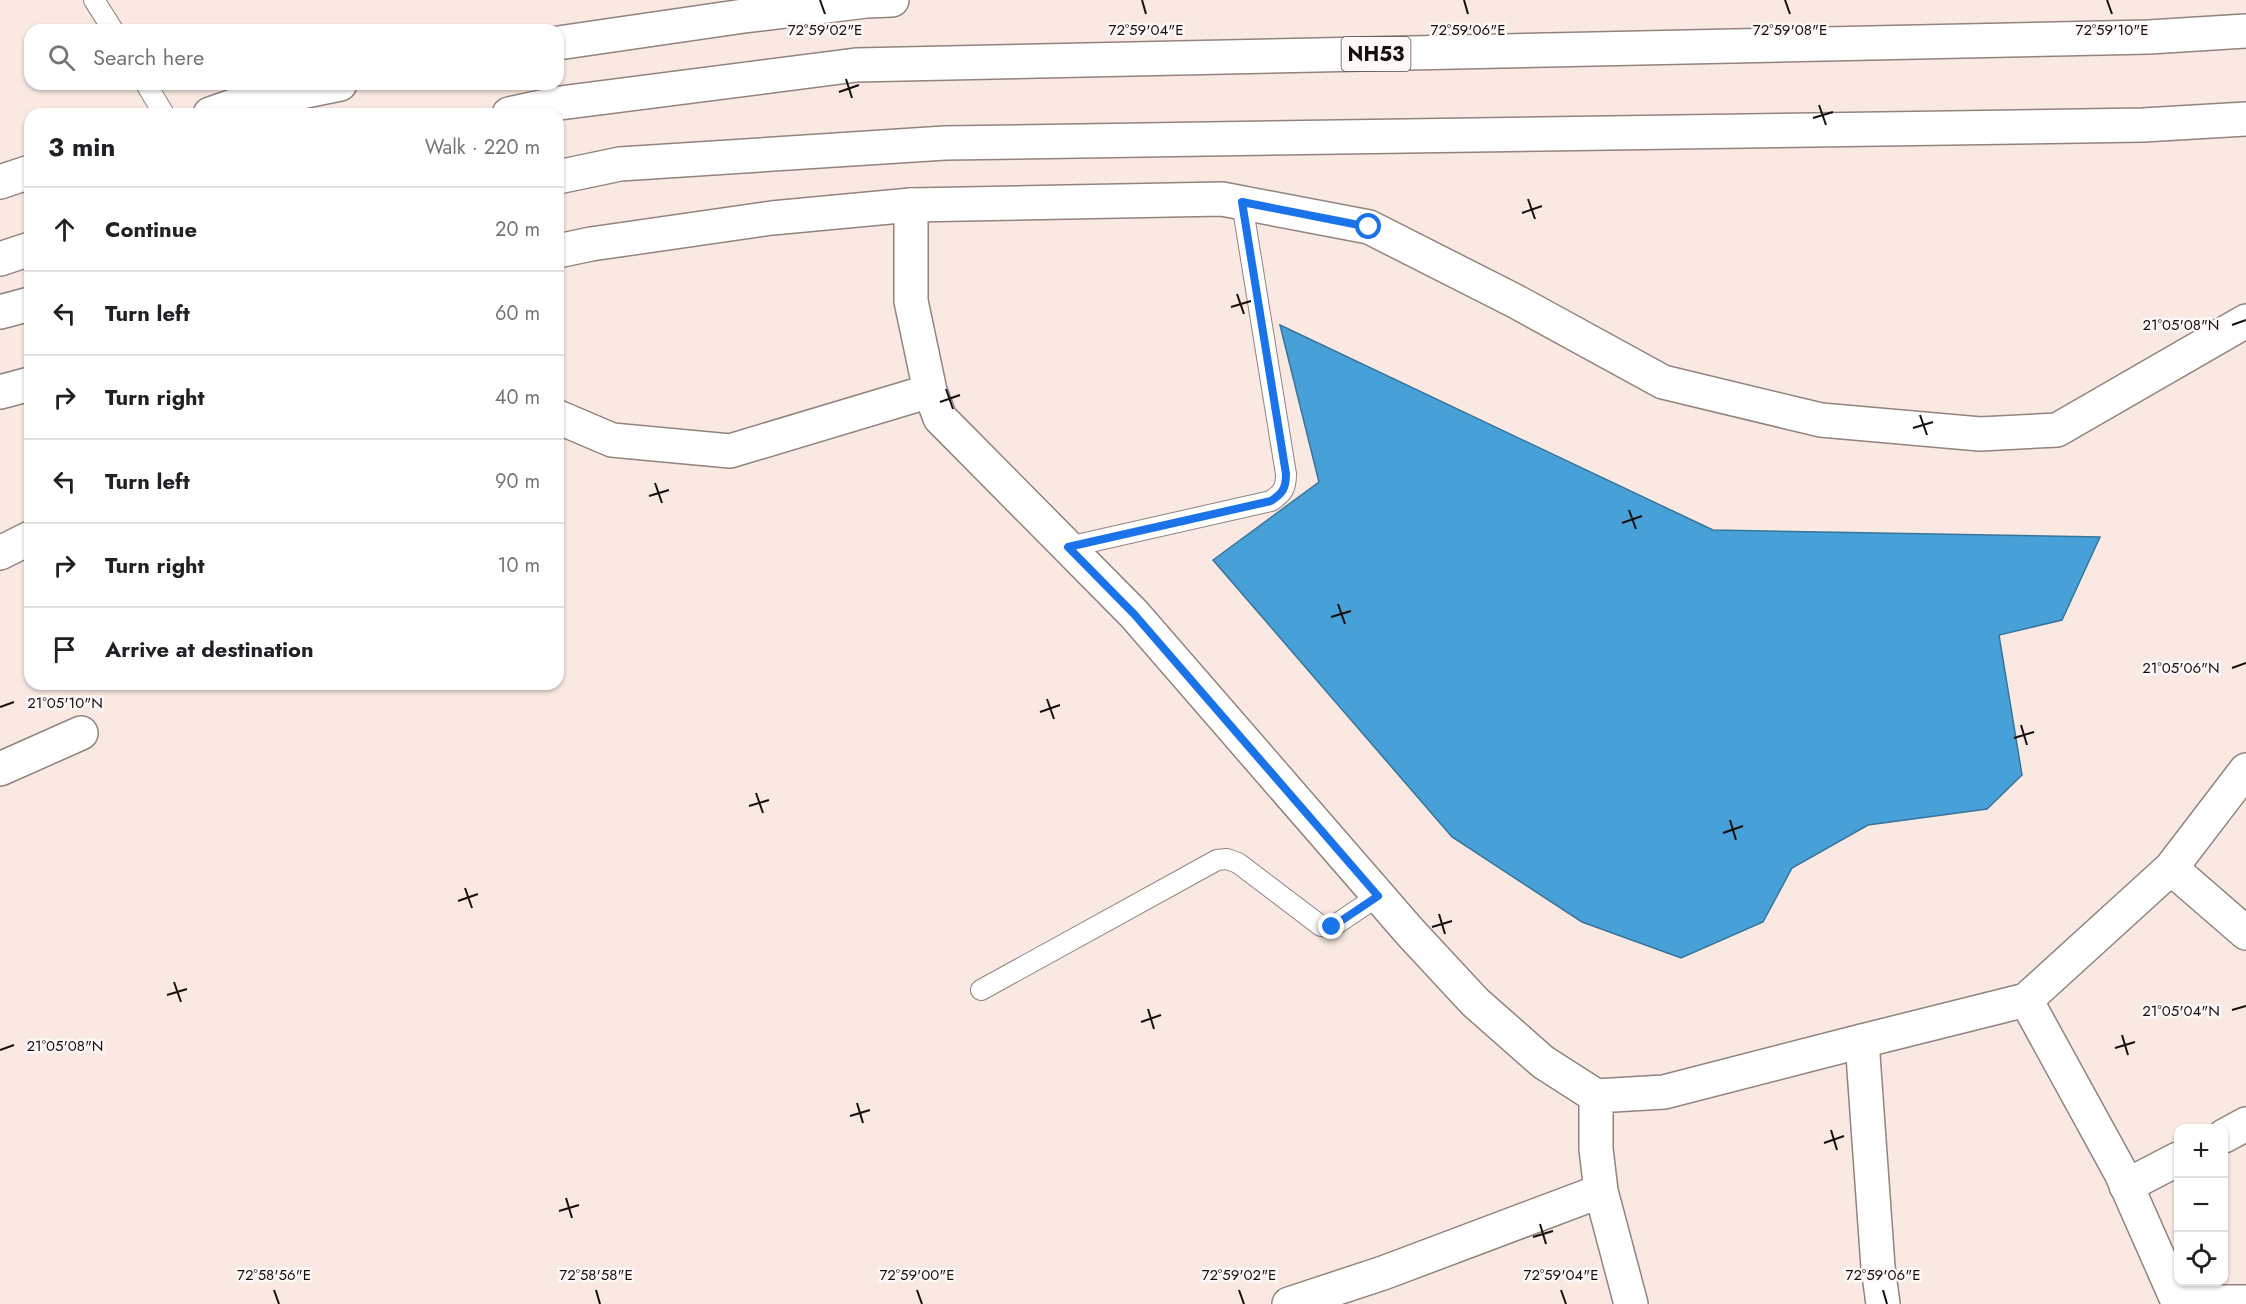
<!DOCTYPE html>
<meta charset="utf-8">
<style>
:root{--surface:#fff;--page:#f6f6f6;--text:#202124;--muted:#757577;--line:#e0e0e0}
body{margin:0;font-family:Jost,sans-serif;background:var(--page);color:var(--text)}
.controls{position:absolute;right:18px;bottom:18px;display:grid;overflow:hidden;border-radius:12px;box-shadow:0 2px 4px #0004}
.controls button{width:54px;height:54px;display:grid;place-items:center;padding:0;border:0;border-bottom:2px solid var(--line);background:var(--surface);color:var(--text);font:30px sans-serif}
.stop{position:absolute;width:18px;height:18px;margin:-14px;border:4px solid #1a73e8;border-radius:50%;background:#fff}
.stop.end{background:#1a73e8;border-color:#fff;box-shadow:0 2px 6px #0008}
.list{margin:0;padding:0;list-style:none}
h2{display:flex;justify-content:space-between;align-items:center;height:78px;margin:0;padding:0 24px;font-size:26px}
h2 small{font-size:20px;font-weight:400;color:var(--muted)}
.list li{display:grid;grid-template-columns:39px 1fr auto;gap:18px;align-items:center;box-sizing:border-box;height:84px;padding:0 24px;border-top:2px solid var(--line)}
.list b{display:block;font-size:22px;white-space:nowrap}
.list em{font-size:20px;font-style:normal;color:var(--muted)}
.icon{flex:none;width:33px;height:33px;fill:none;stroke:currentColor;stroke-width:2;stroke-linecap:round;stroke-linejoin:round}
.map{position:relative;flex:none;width:2246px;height:1304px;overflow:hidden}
.search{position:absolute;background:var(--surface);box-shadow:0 2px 4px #0004;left:24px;top:24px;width:540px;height:66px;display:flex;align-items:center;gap:15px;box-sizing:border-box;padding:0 21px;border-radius:18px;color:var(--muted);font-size:22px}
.panel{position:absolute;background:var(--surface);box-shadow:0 2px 4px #0004;left:24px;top:108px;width:540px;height:582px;border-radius:18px}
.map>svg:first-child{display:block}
.water{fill:#47a0d7;stroke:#38759a;stroke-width:1.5}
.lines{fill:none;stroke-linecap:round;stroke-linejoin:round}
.service-casing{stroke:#92837d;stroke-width:22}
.minor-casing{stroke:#92837d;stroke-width:36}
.tertiary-casing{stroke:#92837d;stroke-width:36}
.trunk-casing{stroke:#92837d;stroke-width:36}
.service{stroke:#fff;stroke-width:20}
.minor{stroke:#fff;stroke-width:33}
.tertiary{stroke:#fff;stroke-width:33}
.trunk{stroke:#fff;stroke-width:33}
.route{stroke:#1a73e8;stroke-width:8}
.ticks{fill:none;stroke:#15100d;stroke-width:2}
.labels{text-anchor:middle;stroke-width:5;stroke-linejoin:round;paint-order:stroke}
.shield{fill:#fff8f6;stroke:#5b5653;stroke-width:1.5}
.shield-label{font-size:20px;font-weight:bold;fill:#15100d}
.ticks-label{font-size:15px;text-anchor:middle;fill:#15100d;stroke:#fff8f6;stroke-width:5;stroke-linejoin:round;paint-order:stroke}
</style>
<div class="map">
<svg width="2246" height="1304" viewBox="0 0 2246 1304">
<rect width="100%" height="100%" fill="#f9e9e2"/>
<path class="water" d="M1280 325 1713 530 2100 537 2062 620 1999 635 2022 775 1987 809 1868 825 1792 868 1763 922 1681 958 1582 922 1452 837 1213 560 1319 482Z"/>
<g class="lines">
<defs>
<path id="service" d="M94 0 113 30
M146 84 164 114
M1068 547 1271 501C1283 493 1286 488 1286 474L1242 203
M981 990 1217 860 1227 859 1238 863 1321 926 1332 927 1378 896"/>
<path id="minor" d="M911 205V301L930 391 940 418 1134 614 1410 932 1475 1002 1543 1062 1596 1096
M558 417 612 440 730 451 930 391
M0 553 30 538
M0 769 81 733
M2171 868 2246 933
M2026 1000 2121 1173 2178 1302H2246
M2224 1136 2246 1124
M2126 1186 2178 1159
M1289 1304 1383 1273 1601 1191
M1631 1304 1601 1191 1596 1149V1096L1664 1092 1862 1041
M1883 1304 1878 1267 1862 1041 2026 1000 2171 868 2246 770"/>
<path id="tertiary" d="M558 43 744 16 866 1 892 0
M210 114 233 106 340 84
M0 182 30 172
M558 251 591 244 772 218 911 205 1222 199 1369 227 1515 301 1663 382 1821 420 1980 434 2057 430 2246 321
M0 392 30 384"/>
<path id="trunk" d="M509 114 560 103 856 65 2149 37 2246 31
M558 177 620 164 945 143 2143 125 2246 119
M0 259 30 249
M0 312 30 304"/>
</defs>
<use href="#service" class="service-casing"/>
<use href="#minor" class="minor-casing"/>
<use href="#tertiary" class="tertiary-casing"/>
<use href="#trunk" class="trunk-casing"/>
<use href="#service" class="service"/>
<use href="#minor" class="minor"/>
<use href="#tertiary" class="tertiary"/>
<use href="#trunk" class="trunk"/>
</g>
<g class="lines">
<path class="route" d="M1332 927 1378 896 1134 614 1068 547 1271 501C1283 493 1286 488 1286 474L1242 202 1369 227"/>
</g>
<path class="ticks" d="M820 0 825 14M1142 0 1146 14M1464 0 1468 14M1785 0 1790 14M2107 0 2112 14M846 79 852 98M839 92 859 85M1819 105 1826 125M1813 118 1833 112M1528 199 1535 219M1522 213 1542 206M1237 294 1244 314M1231 307 1251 301M2232 325 2246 320M946 389 953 409M940 402 960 395M1920 415 1927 435M1913 428 1933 422M655 483 662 503M649 496 669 490M1629 510 1636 529M1622 523 1642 516M1338 604 1345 624M1331 617 1351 611M2232 668 2246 663M1047 699 1054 719M0 707 14 702M1040 712 1060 705M2021 725 2027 745M2014 738 2034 732M756 793 763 813M749 806 769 800M1730 820 1736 840M1723 833 1743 826M465 888 472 908M458 901 478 894M1439 914 1445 934M1432 927 1452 921M174 982 181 1002M167 995 187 989M1148 1009 1154 1029M2232 1010 2246 1006M1141 1022 1161 1015M2122 1035 2128 1055M2115 1048 2135 1042M0 1050 14 1045M857 1103 863 1123M850 1116 870 1110M1831 1130 1837 1150M1824 1143 1844 1136M566 1198 572 1218M559 1211 579 1205M1540 1224 1546 1244M1533 1237 1553 1231M274 1290 279 1304M596 1290 600 1304M917 1290 922 1304M1239 1290 1244 1304M1561 1290 1566 1304M1883 1290 1887 1304"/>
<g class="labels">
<rect class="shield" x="1341.5" y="37" width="69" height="34" rx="4.5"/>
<g class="shield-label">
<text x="1376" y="61">NH53</text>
</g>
</g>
<g class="ticks-label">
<text x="825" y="35">72°59'02"E</text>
<text x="1146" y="35">72°59'04"E</text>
<text x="1468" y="35">72°59'06"E</text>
<text x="1790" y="35">72°59'08"E</text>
<text x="2112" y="35">72°59'10"E</text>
<text x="2181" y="330">21°05'08"N</text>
<text x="2181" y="673">21°05'06"N</text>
<text x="65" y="708">21°05'10"N</text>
<text x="2181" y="1016">21°05'04"N</text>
<text x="65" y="1051">21°05'08"N</text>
<text x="1561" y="1280">72°59'04"E</text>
<text x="274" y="1280">72°58'56"E</text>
<text x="596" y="1280">72°58'58"E</text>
<text x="917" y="1280">72°59'00"E</text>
<text x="1239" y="1280">72°59'02"E</text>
<text x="1883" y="1280">72°59'06"E</text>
</g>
</svg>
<div class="controls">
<button>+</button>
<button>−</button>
<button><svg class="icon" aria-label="locate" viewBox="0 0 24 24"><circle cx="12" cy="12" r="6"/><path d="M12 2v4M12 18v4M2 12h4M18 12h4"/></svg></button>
</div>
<div class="stop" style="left:1369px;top:227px"></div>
<div class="stop end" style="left:1332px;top:927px"></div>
<div class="search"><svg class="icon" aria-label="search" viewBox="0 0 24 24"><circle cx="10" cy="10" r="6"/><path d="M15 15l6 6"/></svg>Search here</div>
<section class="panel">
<h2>3 min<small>Walk · 220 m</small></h2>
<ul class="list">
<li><svg class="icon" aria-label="ahead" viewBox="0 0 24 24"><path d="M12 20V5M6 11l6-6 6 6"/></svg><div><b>Continue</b></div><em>20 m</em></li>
<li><svg class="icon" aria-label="left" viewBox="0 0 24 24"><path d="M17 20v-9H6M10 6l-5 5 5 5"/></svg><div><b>Turn left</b></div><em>60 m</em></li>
<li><svg class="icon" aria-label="right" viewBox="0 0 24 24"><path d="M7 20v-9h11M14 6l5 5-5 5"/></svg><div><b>Turn right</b></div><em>40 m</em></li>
<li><svg class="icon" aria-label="left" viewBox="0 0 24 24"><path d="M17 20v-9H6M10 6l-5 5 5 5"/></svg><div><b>Turn left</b></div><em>90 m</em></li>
<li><svg class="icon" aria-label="right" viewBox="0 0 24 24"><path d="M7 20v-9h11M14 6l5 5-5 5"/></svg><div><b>Turn right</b></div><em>10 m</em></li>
<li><svg class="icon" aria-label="arrive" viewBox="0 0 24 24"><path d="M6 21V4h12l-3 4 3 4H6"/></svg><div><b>Arrive at destination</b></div></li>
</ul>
</section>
</div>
